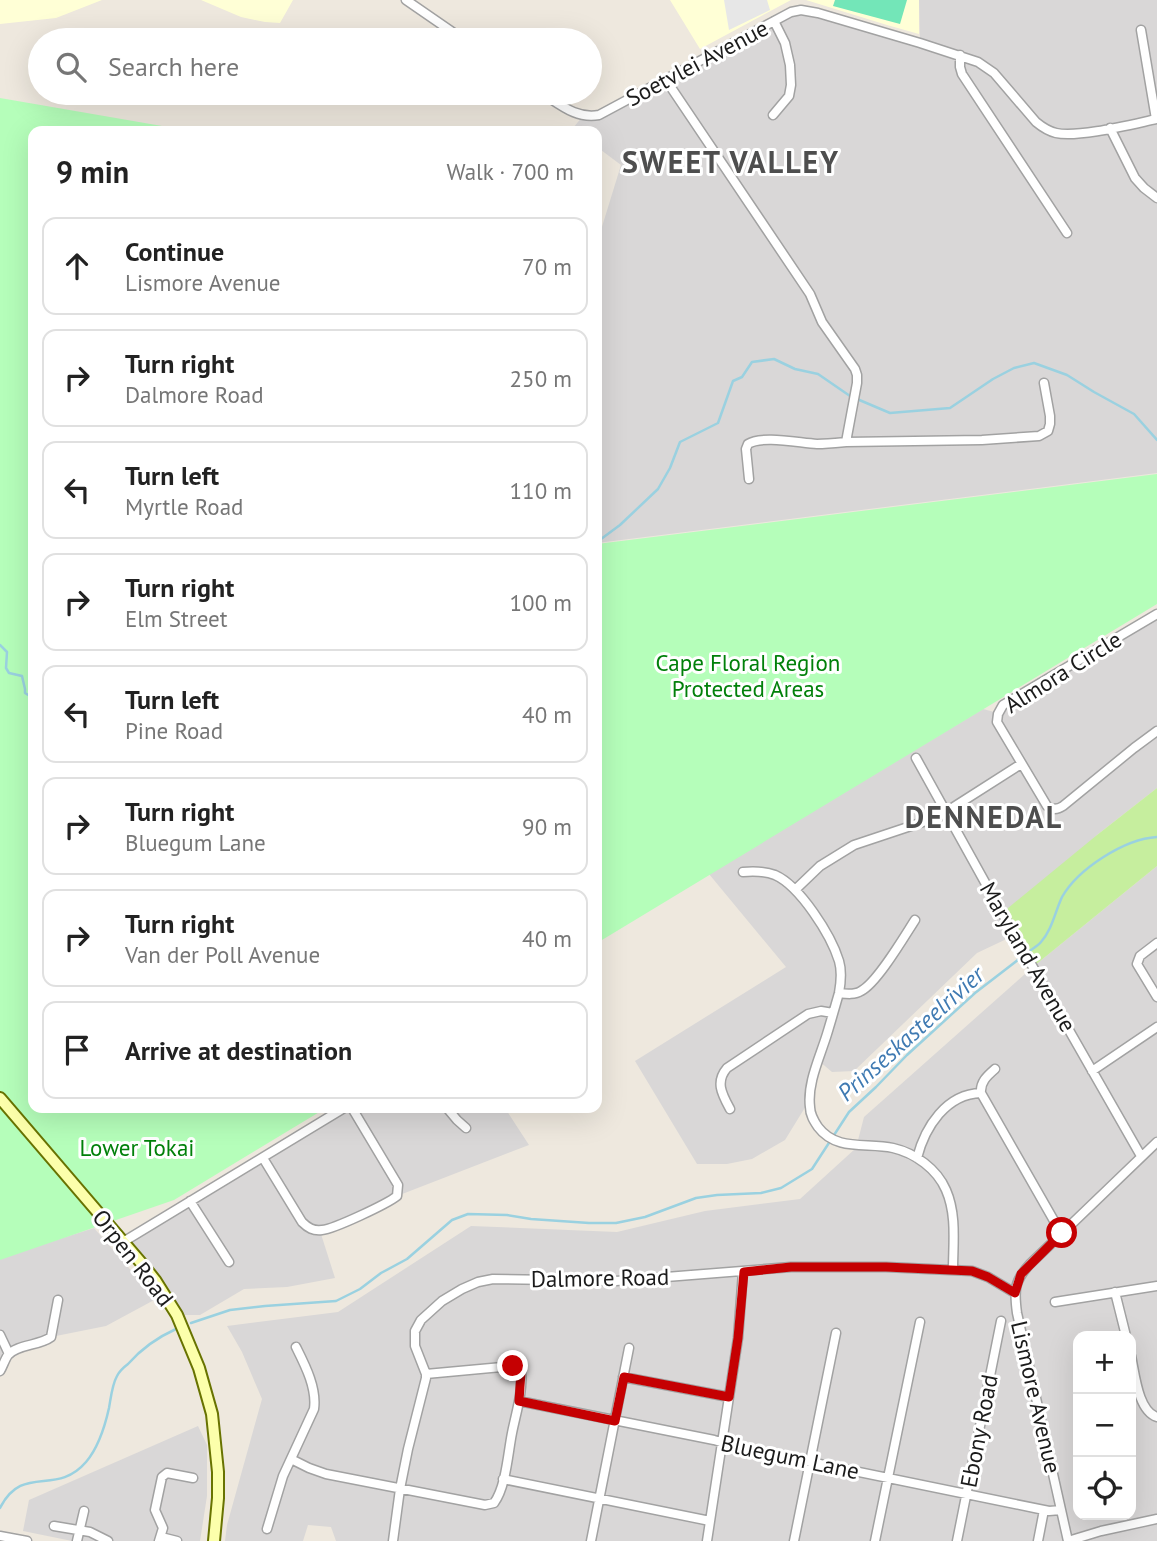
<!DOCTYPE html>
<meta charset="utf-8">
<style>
:root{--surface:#fff;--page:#f6f6f6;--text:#222;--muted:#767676;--line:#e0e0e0}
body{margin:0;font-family:"PT Sans",sans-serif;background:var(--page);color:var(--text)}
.controls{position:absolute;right:21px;bottom:21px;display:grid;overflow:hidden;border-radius:14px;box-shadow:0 7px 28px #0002}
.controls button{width:63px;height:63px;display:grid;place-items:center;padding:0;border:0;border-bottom:2px solid var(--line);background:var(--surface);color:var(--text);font:35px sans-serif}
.stop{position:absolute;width:21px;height:21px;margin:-16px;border:5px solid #c50002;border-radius:50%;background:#fff}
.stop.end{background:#c50002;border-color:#fff;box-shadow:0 2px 7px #0008}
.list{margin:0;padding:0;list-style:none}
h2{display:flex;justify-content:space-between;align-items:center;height:91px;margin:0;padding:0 28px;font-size:30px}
h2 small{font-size:23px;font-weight:400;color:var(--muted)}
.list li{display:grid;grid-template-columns:46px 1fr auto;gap:21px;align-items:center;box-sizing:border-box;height:98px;margin:0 14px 14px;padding:0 14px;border:2px solid var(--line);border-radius:14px}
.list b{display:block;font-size:26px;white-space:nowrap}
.list p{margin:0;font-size:23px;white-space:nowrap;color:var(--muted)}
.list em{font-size:23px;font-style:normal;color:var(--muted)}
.icon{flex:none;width:38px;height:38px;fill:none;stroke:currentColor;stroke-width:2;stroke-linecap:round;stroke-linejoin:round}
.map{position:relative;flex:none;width:1157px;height:1541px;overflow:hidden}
.search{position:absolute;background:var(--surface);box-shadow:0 7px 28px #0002;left:28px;top:28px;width:574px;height:77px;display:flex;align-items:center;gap:18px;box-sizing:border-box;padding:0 24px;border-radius:38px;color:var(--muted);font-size:26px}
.panel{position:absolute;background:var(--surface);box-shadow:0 7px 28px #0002;left:28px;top:126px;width:574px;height:987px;border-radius:14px}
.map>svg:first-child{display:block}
.residential{fill:#d9d7d7;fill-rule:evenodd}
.education{fill:#ffffd6}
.grass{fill:#c6ee9e}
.park{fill:#b5feba}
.pitch{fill:#73e6b8}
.parking{fill:#e7e7e7}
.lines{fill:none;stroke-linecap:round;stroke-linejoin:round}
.stream{stroke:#9ad1e0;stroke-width:2.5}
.minor-casing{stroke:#a2a2a2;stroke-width:11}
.secondary-casing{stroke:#687300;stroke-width:14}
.minor{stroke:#fff;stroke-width:8}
.secondary{stroke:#fcffab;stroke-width:10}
.route{stroke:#c50002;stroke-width:9}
.labels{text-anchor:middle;stroke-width:6;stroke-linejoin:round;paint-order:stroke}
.street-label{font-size:23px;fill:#1b1b1b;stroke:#fff}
.park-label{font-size:23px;fill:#01800a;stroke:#fff}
.water-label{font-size:24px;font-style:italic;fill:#3f7ab2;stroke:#fff}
.district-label{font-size:30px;font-weight:bold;letter-spacing:2px;fill:#4e4e4e;stroke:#fff}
</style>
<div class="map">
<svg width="1157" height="1541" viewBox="0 0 1157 1541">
<rect width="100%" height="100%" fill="#eee8de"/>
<path class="residential" d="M919 0H1157V473L597 543V243L621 165 597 147V131H577L573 128 583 116H592L795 11 920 42Z
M1157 614V788L1097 835 1015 935 977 953 854 1071 832 1072 819 1061 809 1101 785 1140 752 1159 727 1164H697L635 1061 786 967 709 874 983 709 998 713 1000 709Z
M1157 866V1541H401L394 1540 393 1541H336L331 1527 308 1525 303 1541H225L227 1525 262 1399 242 1352 227 1326 338 1312 471 1226 617 1232 705 1211 800 1199 856 1148 864 1117 1034 966ZM1078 1336H1131V1515H1078Z
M344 1108H505L529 1145 397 1196 321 1234 335 1278 287 1287 244 1289 200 1315H177L123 1242Z
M94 1228 156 1299 106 1326 51 1337 17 1350 0 1371V1258Z
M198 1426 207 1445V1496L200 1541H72L23 1531 29 1500Z"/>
<path class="education" d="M0 0H102L56 18 0 24Z
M201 0H293L280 23 265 22 241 17Z
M670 0H791L700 49Z
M806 0H919V34L887 25Z"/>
<path class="grass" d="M1157 788V866L1034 966 1002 913 1097 835Z"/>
<path class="park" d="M0 98 191 131H33V1108H326L174 1200 0 1260Z
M1157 474V604L597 943V544Z"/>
<path class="pitch" d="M835 0H907L900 24 833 6Z"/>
<path class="parking" d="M724 0H767L770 10 729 30Z"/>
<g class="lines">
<path class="stream" d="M857 399 890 413 950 408 993 379 1014 368 1034 363 1067 375 1094 392 1134 414 1157 440
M597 542 620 525 658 489 670 468 680 442 718 423 733 381 742 377 752 362 774 359 795 369 818 374 850 396
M0 645 7 652 6 668 9 673 22 676 25 689V693L33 698
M1028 952C1032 949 1038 946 1041 942 1052 930 1055 912 1062 897 1078 869 1124 839 1157 837
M191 1323 230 1310 265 1306 336 1301 360 1289 381 1273 407 1259 452 1220 468 1214 507 1215 531 1219 589 1223H616L645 1217 696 1198 717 1195 761 1193 781 1188 812 1169 849 1112 876 1087 907 1055 975 993 1023 956
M0 1508C23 1463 56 1497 86 1462 98 1448 105 1426 109 1408 111 1397 112 1385 117 1376 119 1372 124 1367 128 1364 142 1348 156 1338 176 1329"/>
<defs>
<path id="minor" d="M406 0 464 40
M1141 30 1156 119
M960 55V67L962 74 1067 233
M666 80 810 294 822 322 855 369 857 375V383L846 442
M542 93C561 105 576 119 599 115L791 12 801 10 818 13 920 43 978 62 994 73 1036 122C1042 127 1048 131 1056 133 1078 138 1133 124 1157 119
M773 115 789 96 791 85 790 65 785 43 774 21
M1110 128 1135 178 1144 188 1157 198
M749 479 746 449 748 444C762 435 799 443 817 444 827 444 836 443 846 442L982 440 1039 436 1048 431 1050 424V416L1044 383
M1157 614 1003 705 998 714 997 722 1047 806C1052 810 1057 810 1063 806L1134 748 1157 731
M916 758 1002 913 1141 1156
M743 872C754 871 764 871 775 875 800 886 831 935 839 961 842 971 841 982 839 993 835 1007 831 1021 827 1034 820 1057 807 1083 810 1107 810 1115 814 1121 818 1127 837 1152 867 1142 893 1148 915 1153 937 1169 946 1190 957 1215 953 1244 953 1270
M796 889 820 866 854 845 938 817 1021 764
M1157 943 1140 956 1137 964 1157 997
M839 993C847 994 855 995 861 991 877 983 904 937 915 920
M995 1069C987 1076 980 1082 981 1093L1061 1233
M1092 1071 1157 1027
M447 1108 457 1120 466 1128
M730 1109C722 1094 715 1082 727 1068L808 1014 821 1011 833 1013
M263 1158 302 1222C308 1228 313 1231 322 1230 334 1229 387 1204 397 1196L398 1185 352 1108
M917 1158C925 1127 946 1094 981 1093
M190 1201 229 1262
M123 1242 344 1108
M1115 1292 1126 1336
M1055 1302 1157 1286
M0 1335 9 1354
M1131 1356C1135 1374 1138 1411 1157 1417
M0 1371C3 1366 5 1359 8 1355 18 1344 39 1346 51 1337L58 1300
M623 1377 729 1397
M519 1401 714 1440 737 1447 1049 1511 1061 1510
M291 1459 309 1468 326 1474 485 1505 494 1503C506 1487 508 1453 512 1433 516 1413 523 1392 521 1372L519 1368 513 1366 426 1374
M503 1479 710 1521
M54 1526 90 1532 108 1541
M267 1529 283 1476 314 1409C317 1388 305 1365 296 1347
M0 1536 27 1541
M161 1537 177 1541
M77 1541 84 1511
M159 1541 163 1528 155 1510 162 1477 167 1473 193 1478
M393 1541 400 1489 408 1449 426 1378V1374L415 1346V1331L421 1320 442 1301 462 1289 478 1282 493 1279 616 1281 791 1267H886L972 1271 988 1277 1015 1293
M591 1541 629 1348
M707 1541 738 1338 743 1272
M794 1541 836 1333
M875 1541 920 1322
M957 1541 1001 1321
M1038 1541 1044 1510
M1068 1541 1017 1313C1014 1291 1014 1281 1030 1264L1157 1142
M1068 1541 1101 1531 1157 1519"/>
<path id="secondary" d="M0 1098 143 1265 155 1280 177 1315 199 1368 212 1414 218 1472V1498L214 1541"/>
</defs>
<use href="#minor" class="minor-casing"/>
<use href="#secondary" class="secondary-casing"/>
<use href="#minor" class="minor"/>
<use href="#secondary" class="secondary"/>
</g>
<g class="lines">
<path class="route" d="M513 1366 519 1368 521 1372 519 1401 615 1421 624 1377 729 1397 738 1338 744 1272 791 1267H886L972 1271 988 1277 1015 1293 1021 1274 1062 1233"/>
</g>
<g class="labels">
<g class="street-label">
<text transform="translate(697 63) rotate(-28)" y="8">Soetvlei Avenue</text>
<text transform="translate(1063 672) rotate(-32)" y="8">Almora Circle</text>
<text transform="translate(1028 957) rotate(60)" y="8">Maryland Avenue</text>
<text transform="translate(133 1258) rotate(52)" y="8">Orpen Road</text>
<text transform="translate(600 1278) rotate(-1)" y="8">Dalmore Road</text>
<text transform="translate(1036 1397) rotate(77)" y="8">Lismore Avenue</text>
<text transform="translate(979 1431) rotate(-79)" y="8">Ebony Road</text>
<text transform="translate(790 1457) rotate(12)" y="8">Bluegum Lane</text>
</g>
<g class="park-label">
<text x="748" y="671">Cape Floral Region<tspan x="748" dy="26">Protected Areas</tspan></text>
<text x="137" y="1156">Lower Tokai</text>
</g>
<g class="water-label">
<text transform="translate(911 1034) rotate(-42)" y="8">Prinseskasteelrivier</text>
</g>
<g class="district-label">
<text x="731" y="173">SWEET VALLEY</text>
<text x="984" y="828">DENNEDAL</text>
</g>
</g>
</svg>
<div class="controls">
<button>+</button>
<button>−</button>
<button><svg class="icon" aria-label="locate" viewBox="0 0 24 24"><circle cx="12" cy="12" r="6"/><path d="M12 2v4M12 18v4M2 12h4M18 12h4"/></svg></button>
</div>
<div class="stop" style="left:1062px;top:1233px"></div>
<div class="stop end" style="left:513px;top:1366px"></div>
<div class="search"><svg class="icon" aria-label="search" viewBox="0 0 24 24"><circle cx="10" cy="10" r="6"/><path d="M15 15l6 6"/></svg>Search here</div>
<section class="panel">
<h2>9 min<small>Walk · 700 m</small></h2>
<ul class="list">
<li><svg class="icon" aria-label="ahead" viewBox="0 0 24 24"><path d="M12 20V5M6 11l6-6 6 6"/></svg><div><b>Continue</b><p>Lismore Avenue</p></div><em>70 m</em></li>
<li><svg class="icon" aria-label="right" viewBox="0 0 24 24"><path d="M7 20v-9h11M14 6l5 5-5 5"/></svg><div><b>Turn right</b><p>Dalmore Road</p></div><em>250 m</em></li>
<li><svg class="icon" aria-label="left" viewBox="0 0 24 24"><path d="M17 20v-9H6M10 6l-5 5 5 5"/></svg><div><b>Turn left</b><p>Myrtle Road</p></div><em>110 m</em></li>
<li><svg class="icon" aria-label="right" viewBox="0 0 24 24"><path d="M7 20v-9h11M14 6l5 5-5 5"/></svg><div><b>Turn right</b><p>Elm Street</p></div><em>100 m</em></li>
<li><svg class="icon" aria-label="left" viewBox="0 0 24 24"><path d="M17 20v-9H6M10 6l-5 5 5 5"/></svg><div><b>Turn left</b><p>Pine Road</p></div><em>40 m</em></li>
<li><svg class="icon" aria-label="right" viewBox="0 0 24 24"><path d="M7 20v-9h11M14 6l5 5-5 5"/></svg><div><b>Turn right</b><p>Bluegum Lane</p></div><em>90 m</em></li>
<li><svg class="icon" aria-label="right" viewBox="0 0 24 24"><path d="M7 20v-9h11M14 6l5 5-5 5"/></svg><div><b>Turn right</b><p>Van der Poll Avenue</p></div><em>40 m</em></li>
<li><svg class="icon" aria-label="arrive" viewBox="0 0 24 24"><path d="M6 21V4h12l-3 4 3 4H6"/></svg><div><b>Arrive at destination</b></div></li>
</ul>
</section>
</div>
